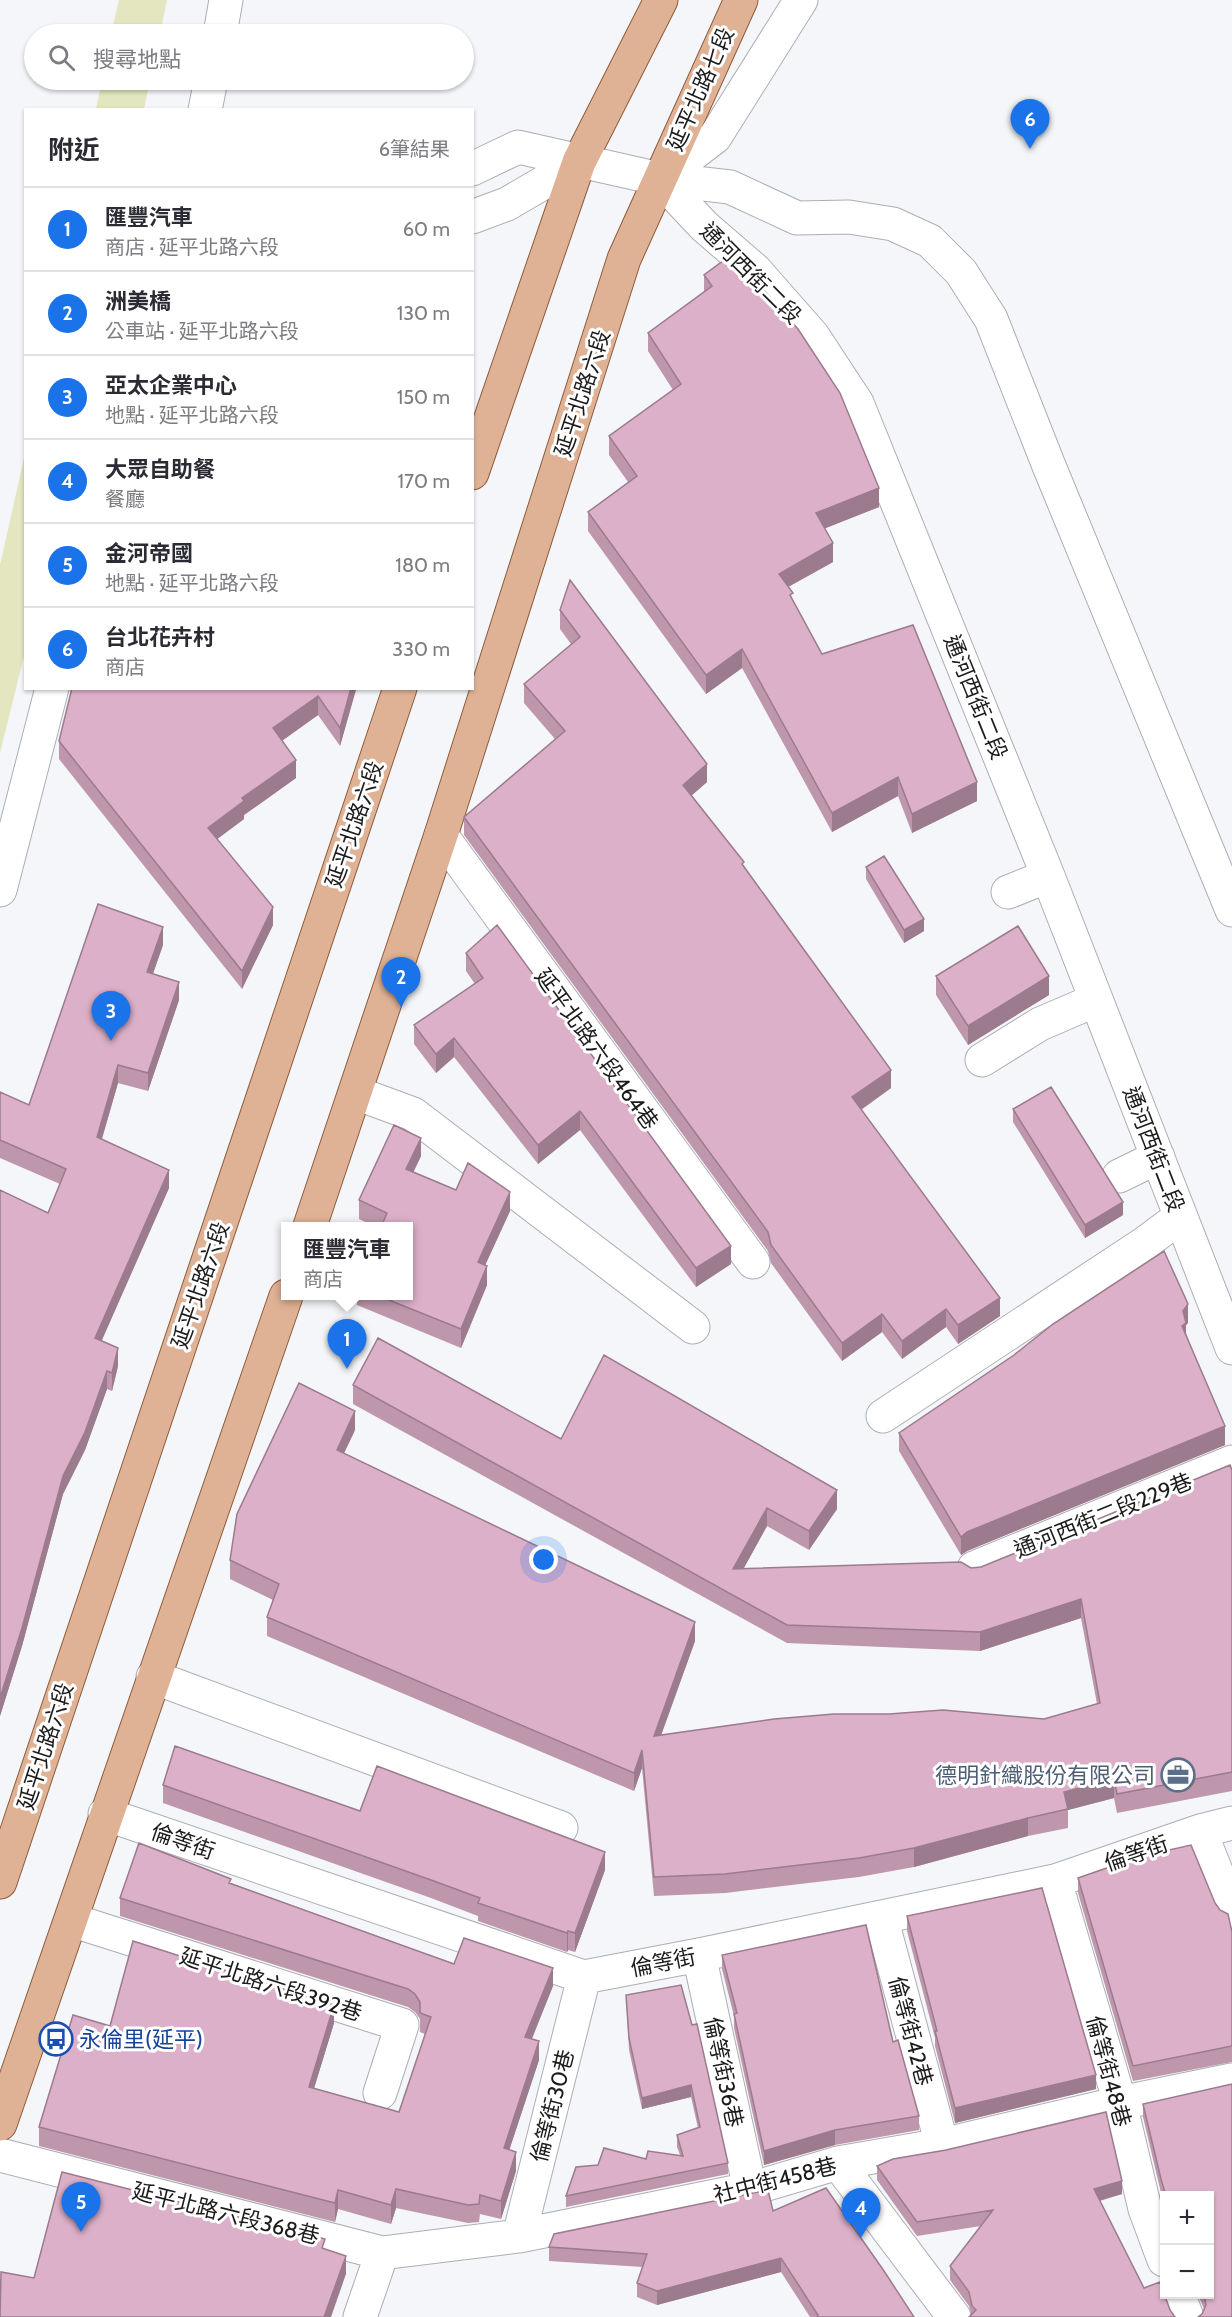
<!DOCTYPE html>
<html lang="zh-TW">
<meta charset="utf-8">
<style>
:root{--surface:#fff;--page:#f2f2f3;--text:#2b2b33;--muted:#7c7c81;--line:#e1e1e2;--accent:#1a73e8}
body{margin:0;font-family:Cabin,"Noto Sans TC",sans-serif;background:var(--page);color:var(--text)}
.controls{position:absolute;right:18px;bottom:18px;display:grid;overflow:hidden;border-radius:0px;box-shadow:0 2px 4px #0004}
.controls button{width:54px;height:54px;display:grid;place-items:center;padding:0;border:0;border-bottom:2px solid var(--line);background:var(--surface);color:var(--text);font:30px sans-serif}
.you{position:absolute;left:544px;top:1560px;width:21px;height:21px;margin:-15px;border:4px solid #fff;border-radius:50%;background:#1a73e8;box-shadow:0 0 0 9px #1a73e833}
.badge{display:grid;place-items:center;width:39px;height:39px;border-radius:50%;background:var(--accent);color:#fff;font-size:20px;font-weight:700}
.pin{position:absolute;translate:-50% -50px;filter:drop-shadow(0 2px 3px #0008)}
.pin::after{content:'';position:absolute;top:32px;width:21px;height:18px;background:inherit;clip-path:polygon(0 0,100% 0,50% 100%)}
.popup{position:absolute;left:281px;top:1222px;width:132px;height:78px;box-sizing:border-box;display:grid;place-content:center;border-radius:0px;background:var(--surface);filter:drop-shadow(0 2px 4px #0005);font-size:20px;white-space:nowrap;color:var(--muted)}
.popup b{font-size:22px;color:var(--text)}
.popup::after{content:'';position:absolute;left:50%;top:100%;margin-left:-12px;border:12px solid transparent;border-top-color:var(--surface)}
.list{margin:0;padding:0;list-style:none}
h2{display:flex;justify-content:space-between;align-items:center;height:78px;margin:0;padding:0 24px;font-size:26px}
h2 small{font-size:20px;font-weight:400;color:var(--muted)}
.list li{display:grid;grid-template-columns:39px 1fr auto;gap:18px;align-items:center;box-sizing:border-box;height:84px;padding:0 24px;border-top:2px solid var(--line)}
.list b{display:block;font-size:22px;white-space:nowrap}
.list p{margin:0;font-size:20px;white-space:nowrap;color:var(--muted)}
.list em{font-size:20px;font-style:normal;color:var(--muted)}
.icon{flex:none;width:33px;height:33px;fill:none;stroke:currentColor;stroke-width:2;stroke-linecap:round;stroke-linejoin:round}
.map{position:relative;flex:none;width:1232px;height:2317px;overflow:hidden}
.search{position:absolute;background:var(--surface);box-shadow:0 2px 4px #0004;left:24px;top:24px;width:450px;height:66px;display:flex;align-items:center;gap:15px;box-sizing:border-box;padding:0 21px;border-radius:33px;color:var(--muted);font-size:22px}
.panel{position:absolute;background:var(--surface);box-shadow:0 2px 4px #0004;left:24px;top:108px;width:450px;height:582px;border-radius:0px}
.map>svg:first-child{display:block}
.green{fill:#e3e6be}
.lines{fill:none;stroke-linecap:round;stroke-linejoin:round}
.minor-casing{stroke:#acaeb1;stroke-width:35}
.major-casing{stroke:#8e5c3c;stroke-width:35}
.minor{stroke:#fff;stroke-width:33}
.major{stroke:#e0b295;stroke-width:33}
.wall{fill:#be97ad}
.shaded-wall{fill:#9b7b8d}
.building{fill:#ddb0c9;stroke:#9b7b8d;stroke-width:1.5}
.labels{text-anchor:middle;stroke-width:6;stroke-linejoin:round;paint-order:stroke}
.street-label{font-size:22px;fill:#1b1b1c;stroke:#fff}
.service-label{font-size:22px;fill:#4e5e75;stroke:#fff;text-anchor:end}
.transit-label{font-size:22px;fill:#164399;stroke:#fff;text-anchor:start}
</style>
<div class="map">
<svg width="1232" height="2317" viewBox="0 0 1232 2317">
<rect width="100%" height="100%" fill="#f4f6f9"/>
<path class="green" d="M119 0H167L160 34H111Z
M102 80H150L144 109H96Z
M25 454V652L0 753V565Z"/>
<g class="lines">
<defs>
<path id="minor" d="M220 34 226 0
M205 110 211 80
M472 169 518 147 660 179 730 187 797 218 849 217 893 224 930 241 961 272 991 319 1049 466 1232 910
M660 179 704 226 755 270 813 336 857 403 1048 876 1232 1348
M660 179 715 137 801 0
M472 217 507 204 579 162
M441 835 753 1262
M0 890 52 688
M1008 892 1048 876
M982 1060 1040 1024 1096 1000
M356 1093 413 1114 693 1327
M1119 1176 1158 1157
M883 1416 1145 1243 1180 1217
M974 1568 1232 1462
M153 1677 561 1828
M105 1814 584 1977 699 1955 1055 1881 1200 1831 1232 1823
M1200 1831 1232 1911
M1055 1881 1120 2103 1145 2209 1164 2260
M881 1917 942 2145
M71 1920 402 2025 380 2093
M699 1955 750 2189
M0 2155 382 2253 519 2236 750 2189 838 2163 942 2145 1120 2103 1232 2080
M838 2163 954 2317
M519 2236 584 1977
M1178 2294 1187 2317
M360 2317 382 2253"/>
<path id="major" d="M472 473 579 162 661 0
M310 1226 441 835 624 259 741 0
M0 1882 400 688
M0 2124 286 1296"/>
</defs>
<use href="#minor" class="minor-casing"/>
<use href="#major" class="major-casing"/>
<use href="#minor" class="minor"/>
<use href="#major" class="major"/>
</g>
<path class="wall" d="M704 275 879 507 825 528 833 562 788 587 793 601 822 654 977 801 912 833 898 796 832 832 742 668 706 694 588 531V512L628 482 609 455V436L673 390 648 351V333L704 292Z
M560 610 707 782 691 796 744 866 891 1088 861 1110 1000 1316 958 1344 946 1327 902 1359 882 1332 842 1361 771 1263 768 1251 464 835V817L555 739 524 703V684L571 644 560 629Z
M356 688 340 746 318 715 282 741 296 778 244 815V819L217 839 273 925 242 989 59 759V741Z
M866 867 924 931 904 943 866 879Z
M163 945 153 974 179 1000 148 1091 118 1083 102 1139 169 1188 101 1341 118 1366 112 1391 107 1389 85 1450 63 1494 22 1646 0 1716V1190L48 1213 60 1184 0 1158V1092L29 1105Z
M466 953 731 1264 696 1287 580 1130 538 1164 454 1057 436 1073 414 1044V1025L475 984 466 971Z
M936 976 1049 995 968 1045 936 995Z
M1013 1109 1123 1215 1085 1238 1013 1122Z
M421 1156 413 1172 456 1190 510 1211 485 1265 487 1285 461 1348 357 1305V1296H408V1227H376L359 1219V1200Z
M1188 1323 1186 1325V1333L1225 1445 967 1551 961 1555 899 1451V1433Z
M353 1385 837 1509 809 1550 767 1526 743 1569 971 1568 981 1567 1232 1470V1791L1117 1813 1114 1798 1068 1810V1828L1028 1836 914 1867 859 1877 725 1893 654 1896 642 1768 634 1791 267 1636V1617L273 1600 230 1579V1560L355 1430 344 1453 695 1641 661 1735 1044 1719 1097 1704 1081 1618 980 1651 787 1643 353 1404Z
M163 1785 360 1811 605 1870 575 1952 568 1950 567 1952 478 1921V1916L431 1898 163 1803Z
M1078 1878 1215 1903 1232 1932V2062L1133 2081 1078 1893Z
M231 1883 454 1964 553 1986 532 2039 539 2060 509 2150 516 2171 501 2219 480 2214 479 2222 468 2223 396 2208 391 2224 338 2209 335 2222 39 2146V2127L110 2026 334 2023 314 2088 399 2112 425 2034 420 2032V2019L415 2012 408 2007 120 1916V1898Z
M907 1916 1096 2089 955 2123 935 2046V2038L907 1931Z
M722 1955 893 2042 919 2116V2130L835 2145 764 2165 734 2028V2016L722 1969Z
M681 1985 728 2163V2174L566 2207V2196L646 2159 680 2155 677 2147V2135L698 2128 691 2097 642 2109 629 2050 626 1995Z
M1232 2084V2317H1198L1202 2314 1204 2309 1198 2295H1209V2196H1164V2205L1161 2193 1143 2117V2104Z
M877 2166 1122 2194 1100 2201 1144 2288 1170 2310 971 2315 969 2306 950 2280V2266L981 2226 917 2236 877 2180Z
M773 2211 914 2317H810L781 2272 657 2305 637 2297V2283L643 2267 549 2261V2247Z"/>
<path class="shaded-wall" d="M879 488V507L816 532V513Z
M833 543V562L779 592V574Z
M742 649V668L706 694V675Z
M351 688H356V690L340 746V728Z
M318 696V715L273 747V728Z
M296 760V778L244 815V819L208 846V828L242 798Z
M707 764V782L683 803V785Z
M898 777V796L832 832V813Z
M977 782V801L912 833V814Z
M273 907V925L242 989V971Z
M924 919V931L904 943V930Z
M163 927V945L147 990V972Z
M1049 976V995L968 1045V1026Z
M179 982V1000L148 1091V1073Z
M454 1038V1057L436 1073V1054Z
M118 1065V1083L97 1155V1137Z
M891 1070V1088L852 1116V1097Z
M580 1111V1130L538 1164V1145Z
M421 1138V1156L406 1188V1169Z
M169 1170V1188L95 1356V1338Z
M510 1192V1211L478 1281V1262Z
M1123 1202V1215L1085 1238V1225Z
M731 1246V1264L696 1287V1268Z
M487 1266V1285L461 1348V1329Z
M1000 1298V1316L958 1344V1325Z
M1188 1304V1323L1186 1325V1341L1182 1344 1183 1311Z
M946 1309V1327L902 1359V1341Z
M882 1314V1332L842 1361V1343Z
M118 1348V1366L112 1391V1373Z
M107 1371V1389L85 1450 63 1494 22 1646 0 1716V1698L63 1476Z
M355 1411V1430L337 1468V1450Z
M1225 1426V1445L967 1551 961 1555V1537L967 1532Z
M837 1490V1509L809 1550V1531Z
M767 1508V1526L733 1588V1569Z
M1081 1599V1618L980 1651V1632Z
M695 1622V1641L654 1755V1736Z
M642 1750V1768L634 1791V1773Z
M1114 1779V1798L1068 1810 1064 1792Z
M1028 1818V1836L914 1867V1848Z
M605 1852V1870L575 1952V1933Z
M568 1931V1950L567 1952V1933Z
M553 1968V1986L525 2055V2037Z
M334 2005V2023L309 2105V2087Z
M539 2041V2060L504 2166V2148Z
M1096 2075V2089L955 2123V2108Z
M691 2085V2097L642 2109V2098Z
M835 2130V2145L764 2165V2151Z
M516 2152V2171L501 2219V2201Z
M1122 2181V2194L1094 2202V2189Z
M396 2189V2208L391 2224V2205Z
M338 2190V2209L335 2222V2203Z
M346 2256V2274L331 2317H324Z
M781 2258V2272L657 2305V2291Z"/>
<path class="building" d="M731 255 742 265 798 329 840 393 879 488 816 513 833 543 779 574 793 593 790 595 822 654 913 625 977 782 912 814 898 777 832 813 742 649 706 675 588 512 637 476 609 436 681 384 648 333 712 286 704 275Z
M570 580 707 764 683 785 744 862 742 864 891 1070 852 1097 1000 1298 958 1325 946 1309 902 1341 882 1314 842 1343 771 1245 768 1232 464 817 565 731 524 684 580 637 560 610Z
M72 688H351L340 728 318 696 273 728 296 760 242 798 244 801 208 828 273 907 242 971 59 741Z
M884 856 924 919 904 930 866 867Z
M98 904 163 927 147 972 179 982 148 1073 118 1065 97 1137 169 1170 95 1338 118 1348 112 1373 107 1371 85 1432 63 1476 22 1628 0 1698V1190L48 1213 66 1169 0 1140V1092L29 1105Z
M497 925 731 1246 696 1268 580 1111 538 1145 454 1038 436 1054 414 1025 483 978 466 953Z
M1018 926 1049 976 968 1026 936 976Z
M1051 1087 1123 1202 1085 1225 1013 1109Z
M394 1125 421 1138 406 1169 456 1190 468 1163 510 1192 478 1262 487 1266 461 1329 379 1296H408V1227H381L387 1213 359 1200Z
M1164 1251 1188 1304 1183 1311 1186 1323 1182 1326 1225 1426 967 1532 961 1537 899 1433 1014 1355 1053 1324Z
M378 1338 561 1439 604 1355 837 1490 809 1531 767 1508 733 1569 961 1562 971 1568 981 1567 1230 1465 1232 1470V1772L1117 1794 1114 1779 1064 1792 1068 1809 1028 1818 914 1848 859 1858 725 1874 654 1877 642 1750 634 1773 267 1617 279 1584 230 1560 237 1514 299 1383 355 1411 337 1450 695 1622 654 1736 774 1719 834 1714H889L943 1710 1044 1719 1100 1703 1081 1599 980 1632 787 1625 353 1385Z
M175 1746 360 1811 377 1766 605 1852 575 1933 568 1931 567 1933 478 1903 480 1898 431 1880 163 1785Z
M139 1843 231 1879 229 1883 454 1964 464 1938 553 1968 525 2037 539 2041 504 2148 516 2152 501 2201 480 2195 479 2204 468 2205 396 2189 391 2205 338 2190 335 2203 39 2127 73 2015 110 2026 133 1941 334 2005 309 2087 399 2112 431 2017 420 2013V2002L415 1994 408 1989 120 1898Z
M1191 1845 1215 1903 1220 1910 1228 1914 1232 1932V2046L1133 2066 1078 1878 1138 1857Z
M1042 1888 1096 2075 955 2108 935 2031H937L907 1916Z
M866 1925 893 2042 898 2040 919 2116 835 2130 764 2151 734 2014 737 2013 722 1955Z
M681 1985 692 2025 697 2024 728 2163 566 2196 576 2167 598 2165 604 2148 646 2159 648 2151 683 2156 677 2135 700 2127 691 2085 642 2098 629 2038 626 1995Z
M1232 2084V2317H1198L1202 2314 1206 2305 1204 2295H1209V2196H1166L1161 2179 1143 2104Z
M1106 2112 1122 2181 1094 2189 1144 2288 1160 2282 1170 2310 1175 2317H969L976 2310 972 2306 969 2292 950 2266 993 2210 917 2222 877 2166 893 2159 946 2150Z
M62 2172 325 2239 322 2248 346 2256 324 2317H0L1 2272 34 2278Z
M826 2188 884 2271 914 2317H817L818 2315 781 2258 657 2291 637 2283 647 2254 549 2247 554 2234 768 2190 773 2211Z"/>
<defs>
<symbol id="office-ring" viewBox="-11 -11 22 22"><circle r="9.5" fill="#fff" stroke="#5c6f8a" stroke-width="1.5"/><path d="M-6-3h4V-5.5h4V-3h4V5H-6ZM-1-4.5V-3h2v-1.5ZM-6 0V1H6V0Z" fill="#5c6f8a"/></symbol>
<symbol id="bus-ring" viewBox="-11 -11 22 22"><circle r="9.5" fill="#fff" stroke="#1a4fb4" stroke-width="1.5"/><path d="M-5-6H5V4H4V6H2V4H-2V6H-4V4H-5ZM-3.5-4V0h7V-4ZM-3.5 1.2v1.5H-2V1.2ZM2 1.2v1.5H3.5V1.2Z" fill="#1a4fb4"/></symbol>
</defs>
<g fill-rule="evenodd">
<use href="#office-ring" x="1159" y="1756" width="38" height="38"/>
<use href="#bus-ring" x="37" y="2020" width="38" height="38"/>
</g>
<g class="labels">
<g class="street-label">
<text transform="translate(700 89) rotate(-66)" y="8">延平北路七段</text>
<text transform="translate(751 273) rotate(45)" y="8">通河西街二段</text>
<text transform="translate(582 393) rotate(-72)" y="8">延平北路六段</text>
<text transform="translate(976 697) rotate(68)" y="8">通河西街二段</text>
<text transform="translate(354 824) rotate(-71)" y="8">延平北路六段</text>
<text transform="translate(597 1049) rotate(54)" y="8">延平北路六段464巷</text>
<text transform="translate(1154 1149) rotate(69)" y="8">通河西街二段</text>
<text transform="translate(200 1285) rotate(-71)" y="8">延平北路六段</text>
<text transform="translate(1103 1515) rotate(-22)" y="8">通河西街二段229巷</text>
<text transform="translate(45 1746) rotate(-72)" y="8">延平北路六段</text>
<text transform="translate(183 1841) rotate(19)" y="8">倫等街</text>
<text transform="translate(1136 1853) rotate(-19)" y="8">倫等街</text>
<text transform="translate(663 1962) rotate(-11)" y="8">倫等街</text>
<text transform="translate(271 1984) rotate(18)" y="8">延平北路六段392巷</text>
<text transform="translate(911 2031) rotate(75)" y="8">倫等街42巷</text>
<text transform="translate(1109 2071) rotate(75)" y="8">倫等街48巷</text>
<text transform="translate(724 2072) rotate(78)" y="8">倫等街36巷</text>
<text transform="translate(552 2106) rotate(-76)" y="8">倫等街30巷</text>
<text transform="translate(775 2180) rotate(-14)" y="8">社中街458巷</text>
<text transform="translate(226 2213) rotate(14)" y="8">延平北路六段368巷</text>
</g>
<g class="service-label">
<text x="1155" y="1783">德明針織股份有限公司</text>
</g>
<g class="transit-label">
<text x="79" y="2047">永倫里(延平)</text>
</g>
</g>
</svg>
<div class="controls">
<button>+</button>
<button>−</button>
</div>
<div class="you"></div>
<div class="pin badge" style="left:347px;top:1369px">1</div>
<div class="popup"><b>匯豐汽車</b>商店</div>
<div class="pin badge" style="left:401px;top:1007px">2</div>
<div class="pin badge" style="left:111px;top:1041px">3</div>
<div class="pin badge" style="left:861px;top:2238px">4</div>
<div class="pin badge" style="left:81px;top:2232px">5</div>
<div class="pin badge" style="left:1030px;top:149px">6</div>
<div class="search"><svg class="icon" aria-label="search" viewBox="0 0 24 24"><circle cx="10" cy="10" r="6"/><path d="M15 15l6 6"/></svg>搜尋地點</div>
<section class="panel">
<h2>附近<small>6筆結果</small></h2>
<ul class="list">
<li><span class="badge">1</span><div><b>匯豐汽車</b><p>商店 · 延平北路六段</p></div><em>60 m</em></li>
<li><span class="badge">2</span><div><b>洲美橋</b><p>公車站 · 延平北路六段</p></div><em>130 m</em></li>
<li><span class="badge">3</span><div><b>亞太企業中心</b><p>地點 · 延平北路六段</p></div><em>150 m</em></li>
<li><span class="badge">4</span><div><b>大眾自助餐</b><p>餐廳</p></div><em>170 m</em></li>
<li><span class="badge">5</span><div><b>金河帝國</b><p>地點 · 延平北路六段</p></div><em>180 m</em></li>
<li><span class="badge">6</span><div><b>台北花卉村</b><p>商店</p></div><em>330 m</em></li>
</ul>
</section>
</div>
